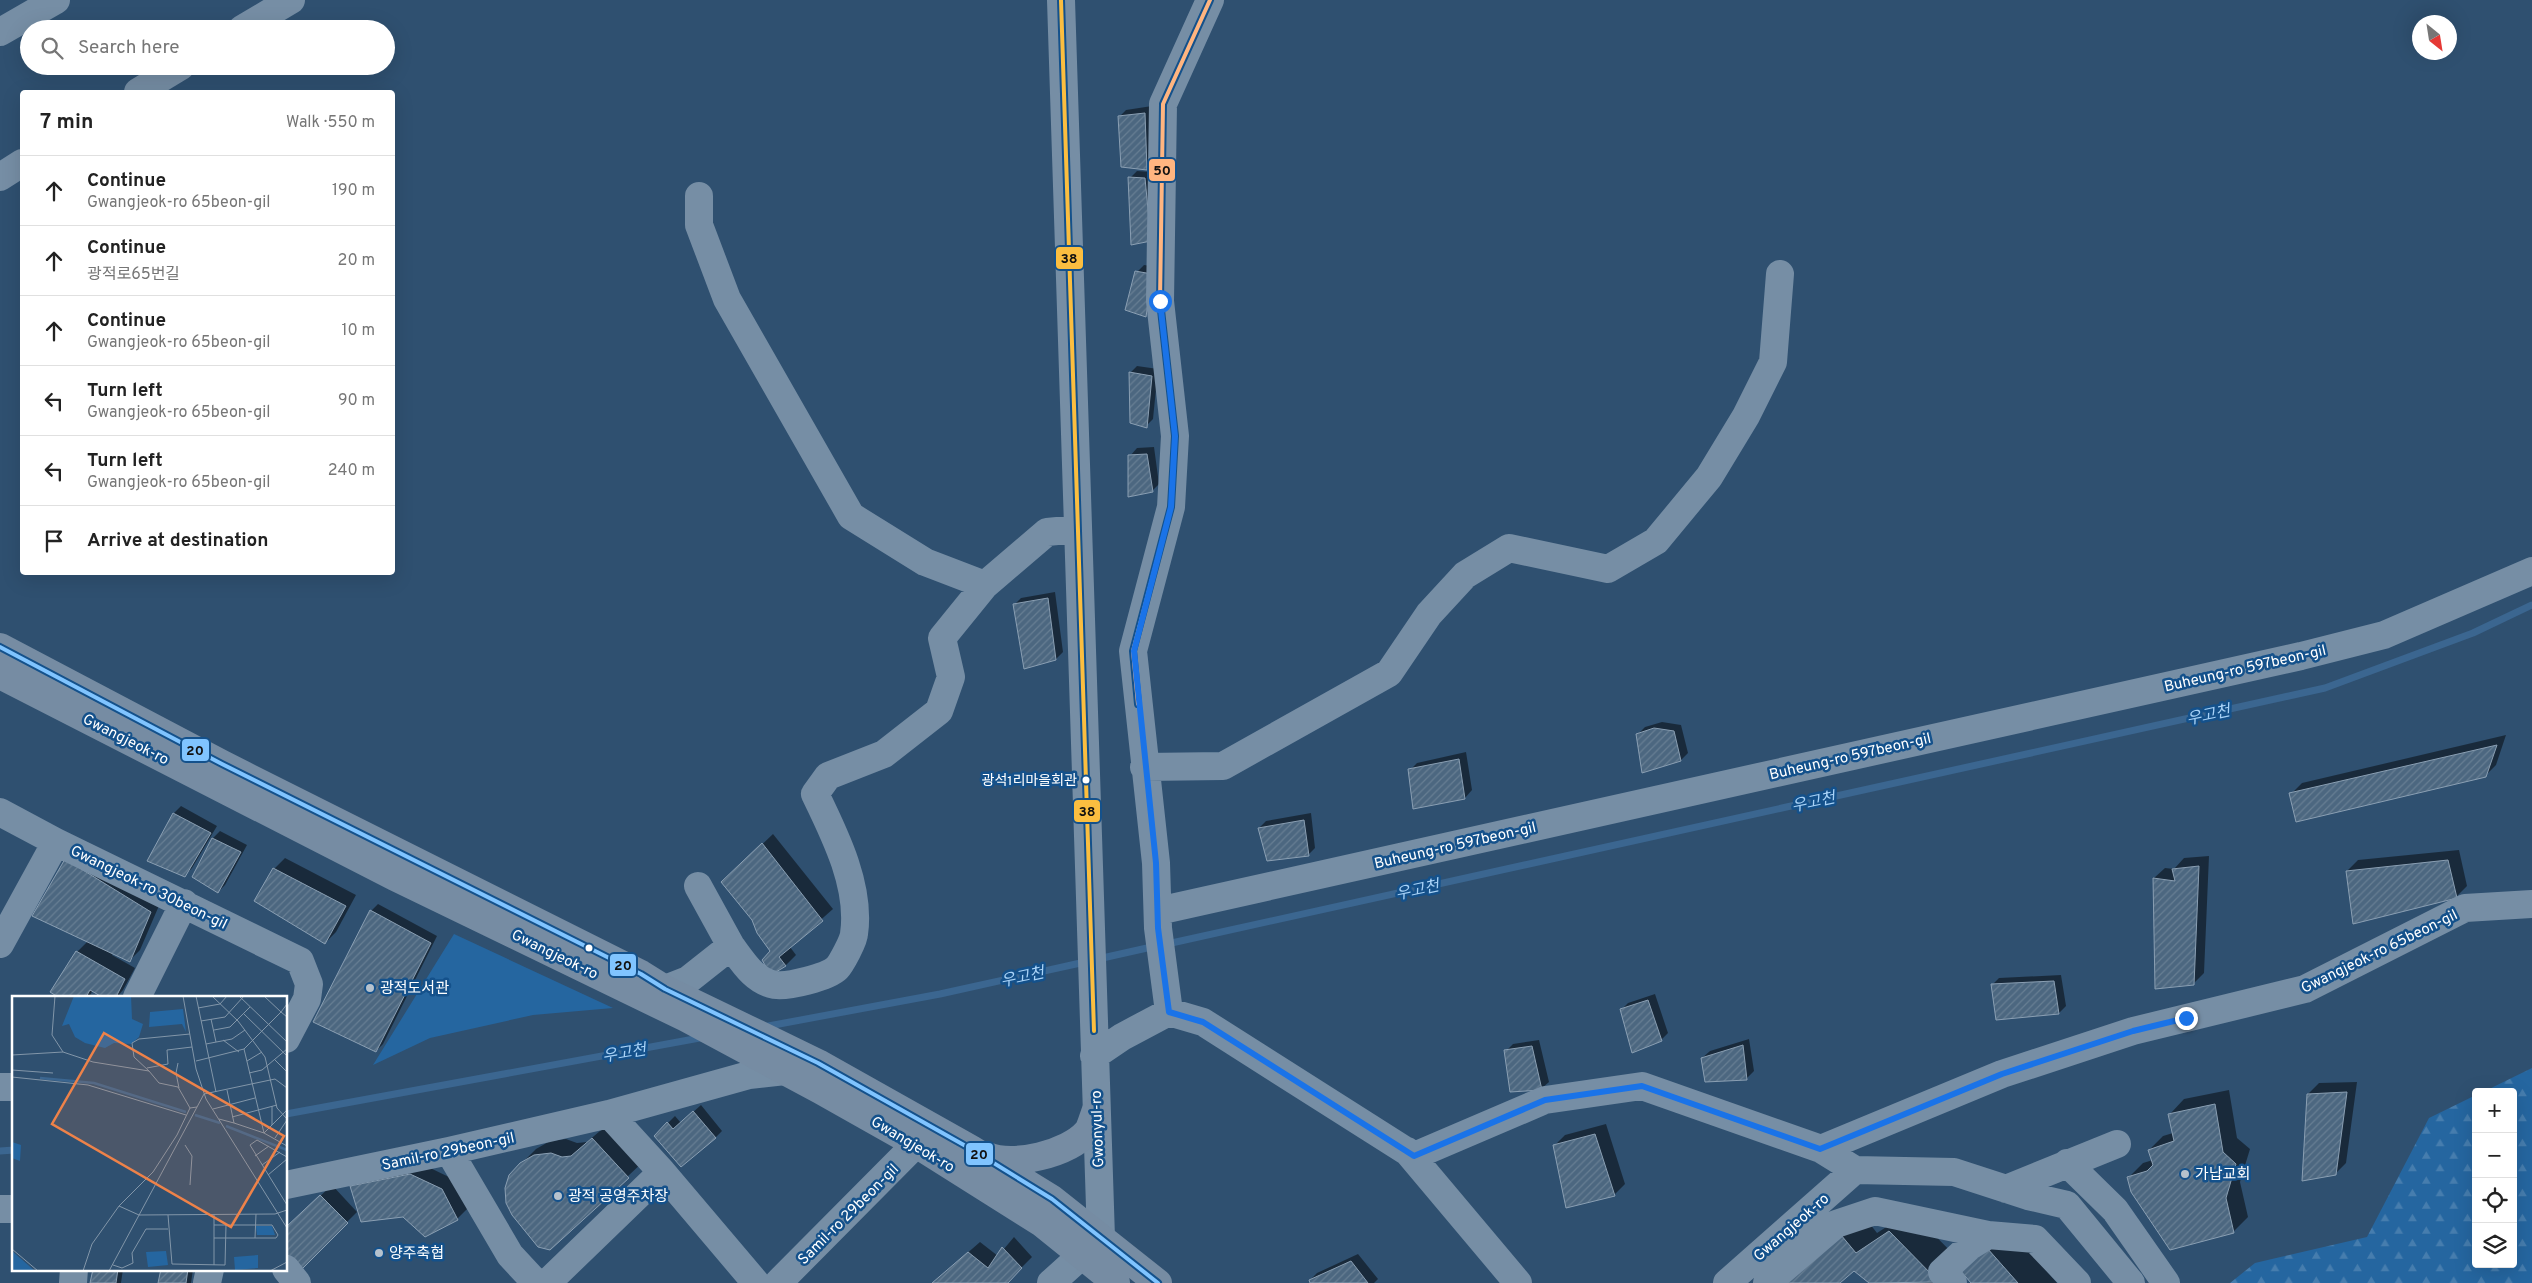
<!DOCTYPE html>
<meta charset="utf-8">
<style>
:root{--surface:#fff;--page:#f6f6f6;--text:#222;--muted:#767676;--line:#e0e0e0}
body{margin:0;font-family:Overpass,"Noto Sans KR",sans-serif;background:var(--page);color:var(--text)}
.controls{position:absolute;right:15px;bottom:15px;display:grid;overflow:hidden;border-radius:5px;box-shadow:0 5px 20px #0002}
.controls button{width:45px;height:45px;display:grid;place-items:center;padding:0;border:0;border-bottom:1px solid var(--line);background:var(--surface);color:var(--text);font:25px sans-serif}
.compass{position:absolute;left:2412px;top:15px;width:45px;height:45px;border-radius:50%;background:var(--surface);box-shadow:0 5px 20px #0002;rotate:150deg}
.stop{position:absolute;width:15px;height:15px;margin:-11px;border:4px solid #1a73e8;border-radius:50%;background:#fff}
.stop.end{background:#1a73e8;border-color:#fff;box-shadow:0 1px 5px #0008}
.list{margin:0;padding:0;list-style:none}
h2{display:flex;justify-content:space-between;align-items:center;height:65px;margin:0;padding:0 20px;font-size:21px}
h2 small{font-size:16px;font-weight:400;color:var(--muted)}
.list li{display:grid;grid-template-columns:32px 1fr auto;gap:15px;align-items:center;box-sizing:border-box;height:70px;padding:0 20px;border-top:1px solid var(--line)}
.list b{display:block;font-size:19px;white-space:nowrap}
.list p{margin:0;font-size:16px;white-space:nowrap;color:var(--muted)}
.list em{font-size:16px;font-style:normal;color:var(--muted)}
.icon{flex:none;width:28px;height:28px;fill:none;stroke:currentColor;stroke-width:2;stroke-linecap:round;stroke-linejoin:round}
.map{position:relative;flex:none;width:2532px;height:1283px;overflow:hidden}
.search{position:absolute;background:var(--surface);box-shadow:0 5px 20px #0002;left:20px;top:20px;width:375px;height:55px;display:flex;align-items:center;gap:12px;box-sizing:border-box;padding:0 18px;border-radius:28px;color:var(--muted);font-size:19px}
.panel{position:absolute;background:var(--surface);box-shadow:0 5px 20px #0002;left:20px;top:90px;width:375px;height:485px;border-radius:5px}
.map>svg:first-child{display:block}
.green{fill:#2566a0}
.forest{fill:url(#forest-firs)}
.shadow{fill:#0007}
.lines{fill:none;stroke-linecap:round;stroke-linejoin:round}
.stream{stroke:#3b6690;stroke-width:7}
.building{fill:url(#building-hatch);stroke:#8a9fb3}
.minor{stroke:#768ea5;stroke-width:28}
.major{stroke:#768ca3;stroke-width:28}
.bus-1-casing{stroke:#14518b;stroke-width:8}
.bus-2-casing{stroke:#14518b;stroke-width:8}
.bus-3-casing{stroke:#14518b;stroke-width:8}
.bus-1{stroke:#fbbe40;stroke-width:4}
.bus-2{stroke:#80c4ff;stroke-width:4}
.bus-3{stroke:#ffb580;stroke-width:4}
.route{stroke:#1a73e8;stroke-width:6}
.bus-dot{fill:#fff;stroke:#14518b;stroke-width:2}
.poi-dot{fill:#b6c2cd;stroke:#14518b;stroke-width:2}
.labels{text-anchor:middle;stroke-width:5;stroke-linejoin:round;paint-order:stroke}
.bus-label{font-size:14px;fill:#fff;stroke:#14518b;text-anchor:end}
.street-label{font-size:15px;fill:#fff;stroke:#14518b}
.poi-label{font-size:15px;fill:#fff;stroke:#14518b;text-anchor:start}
.water-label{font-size:16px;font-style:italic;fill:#a8d2f7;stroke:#14518b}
.inset-river{fill:none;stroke:#3b6690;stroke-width:2.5}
.inset-road{fill:none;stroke:#8296a9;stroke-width:1}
.view{fill:#ee8249;fill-opacity:0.15;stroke:#ee8249;stroke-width:2.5}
.inset-edge{fill:none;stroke:#fff;stroke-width:2.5}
.line-badge{stroke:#14518b;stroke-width:2}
.pale-badge-label{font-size:14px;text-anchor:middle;font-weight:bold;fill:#111}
</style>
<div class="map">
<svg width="2532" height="1283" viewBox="0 0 2532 1283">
<defs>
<pattern id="forest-firs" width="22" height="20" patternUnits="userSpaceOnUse" patternTransform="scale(1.25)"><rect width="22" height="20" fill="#2566a0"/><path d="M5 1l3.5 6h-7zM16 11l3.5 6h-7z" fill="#467dae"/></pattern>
<pattern id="building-hatch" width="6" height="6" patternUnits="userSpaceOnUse" patternTransform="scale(1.25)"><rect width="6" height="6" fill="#4c6780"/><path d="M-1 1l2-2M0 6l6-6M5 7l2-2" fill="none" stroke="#677e93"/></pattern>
</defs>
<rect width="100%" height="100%" fill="#2f5070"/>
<path class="green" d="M454 934 613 1008 533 1015 430 1038 373 1065Z"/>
<path class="forest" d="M2532 1068V1283H2230L2255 1263 2367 1237 2429 1118 2476 1095V1264H2513V1092H2483Z"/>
<path class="shadow" d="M1152 106 1154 161 1147 168 1119 117 1126 110Z
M1137 171 1151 172 1158 233 1130 178Z
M1144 265 1158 267 1153 308 1146 315 1137 272Z
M1137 366 1158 369 1153 419 1146 426 1130 373Z
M1154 447 1159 484 1152 491 1130 456 1137 448Z
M1055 592 1063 652 1056 659 1014 605 1021 598Z
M1662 722 1681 725 1688 753 1681 760 1638 734 1645 727Z
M2506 735 2496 765 2485 776 2291 794 2302 783Z
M1466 752 1472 790 1465 798 1410 770 1417 763Z
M181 806 217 826 192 868 185 875 149 861 174 813Z
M1311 813 1315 848 1308 855 1259 828 1266 821Z
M220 831 247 845 225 885 218 892 194 877 213 838Z
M773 834 833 909 790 947 796 955 786 965 772 973 771 951 734 871Z
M2459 850 2467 886 2456 897 2347 871 2358 860Z
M2209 856 2204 973 2193 984 2154 878 2165 868 2174 869 2184 858Z
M285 858 356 895 336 932 325 943 274 869Z
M66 860 161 901 140 950 129 961 113 953 112 955 135 968 123 990 117 997H104L93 990 89 997H61L77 952 88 941Z
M378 904 437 936 383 1044 376 1051 315 1021 371 911Z
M2061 975 2066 1006 2059 1013 1992 985 1999 978Z
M1655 994 1668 1033 1661 1040 1621 1010 1628 1003Z
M1749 1039 1754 1071 1747 1078 1702 1058 1710 1051Z
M1539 1040 1549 1082 1542 1088 1506 1051 1513 1044Z
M2357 1082 2346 1163 2335 1174 2308 1094 2319 1083Z
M2229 1090 2237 1138 2250 1149 2240 1182 2248 1217 2233 1232 2128 1178 2143 1163 2153 1160 2149 1150 2163 1136 2173 1133 2170 1114 2184 1099Z
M701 1105 722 1131 715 1138 655 1136 675 1116 681 1123Z
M1606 1124 1625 1184 1614 1195 1554 1146 1565 1135Z
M607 1125 643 1162 550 1249 521 1164 536 1149 550 1141 566 1139 577 1143 587 1142Z
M422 1164 453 1179 468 1208 457 1219 403 1216 351 1187 362 1176Z
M332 1185 357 1212 302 1267 286 1228Z
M1911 1211 1959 1260 1936 1283H1871L1854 1269 1836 1283H1781L1863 1215 1877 1233Z
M2009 1228 2057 1283H1973L1961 1269Z
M1014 1237 1032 1257 1006 1283H933L980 1242 998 1256Z
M1358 1254 1378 1279 1374 1283H1312L1310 1280 1317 1273Z
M95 1269H123L121 1283H91Z
M163 1269H193L191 1283H159Z"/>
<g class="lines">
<path class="stream" d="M1167 944 2325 688 2473 633 2532 605
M1098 959 1156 946
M763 1027 940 994 1085 962
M286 1114 705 1037
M0 1151 14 1150"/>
</g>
<path class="building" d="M1145 113 1147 170 1121 167 1118 116Z
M1128 177 1145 178 1151 241 1131 245Z
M1135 271 1152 274 1146 317 1125 310Z
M1129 372 1152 376 1147 428 1130 423Z
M1147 454 1153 492 1128 497V455Z
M1048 598 1056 660 1024 669 1013 604Z
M1654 728 1674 731 1681 761 1642 773 1636 734Z
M2497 745 2486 777 2296 822 2289 793Z
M1459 759 1465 799 1413 809 1408 769Z
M173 813 211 833 185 877 147 861Z
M1304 820 1309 856 1267 861 1258 828Z
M212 838 241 852 218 893 192 877Z
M762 843 823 921 779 957 786 966 771 975 762 960 770 951 757 933 752 920 721 882Z
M65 859 151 912 130 962 32 916Z
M2448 860 2457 898 2353 924 2346 871Z
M2199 866 2194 985 2155 989 2153 878 2175 881 2172 869Z
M273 868 346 906 325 944 254 901Z
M370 910 431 943 376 1052 313 1022Z
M76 951 125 979 116 997H102L90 990 86 997H58L50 992Z
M2054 981 2059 1014 1996 1020 1991 984Z
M1648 1000 1662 1041 1632 1053 1620 1009Z
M1743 1045 1747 1080 1705 1082 1701 1058Z
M1532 1046 1542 1090 1510 1092 1504 1050Z
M2347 1092 2336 1175 2302 1181 2307 1094Z
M2215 1104 2223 1152 2236 1164 2226 1198 2234 1233 2170 1250 2131 1192 2127 1177 2147 1171 2153 1165 2148 1150 2174 1141 2168 1114Z
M693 1111 716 1138 681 1167 654 1136 667 1122 673 1129Z
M1595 1134 1615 1196 1566 1208 1553 1145Z
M592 1138 629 1178 550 1250 538 1247 512 1215 506 1203 505 1188 509 1175 520 1163 534 1155 551 1153 562 1157 571 1156Z
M410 1174 442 1189 458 1220 425 1237 403 1217 361 1222 350 1186Z
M320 1195 348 1223 302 1269 286 1253V1227Z
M1889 1231 1939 1282 1869 1283 1854 1271 1840 1283H1784L1841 1235 1856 1253Z
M1002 1247 1022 1268 1008 1283H932L968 1252 988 1268Z
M1987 1248 2018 1283H1971L1959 1269Z
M1351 1261 1368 1283H1310L1309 1280Z
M93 1269H118L116 1283H90Z
M161 1269H188L186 1283H158Z"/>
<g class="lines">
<path class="minor" d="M242 29 291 0
M0 32 56 0
M138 92 181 66
M0 177 22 163
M699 196V225L727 299 851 516 925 562 985 585
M1144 767 1223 766 1389 673 1429 614 1465 575 1509 548 1608 569 1656 541 1709 477 1746 416 1773 362 1780 274
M0 812 56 842 300 961 309 984 307 999 286 1039
M698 886 731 946
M1158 911 2301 656 2384 635 2532 571
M0 944 56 842
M665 989 688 980 731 946C743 962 754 981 775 985 788 987 828 977 837 968 841 964 854 940 854 934 861 887 835 835 815 794L828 776 884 754 939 711 951 677 942 638 985 585 1047 532 1078 529
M137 997 184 903
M1169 1012 1158 928 1156 863 1133 651 1171 507 1175 436 1160 301 1163 104 1210 0
M1094 1056 1122 1037 1169 1012 1203 1022 1414 1156 1545 1100 1642 1086 1821 1149 2002 1074 2133 1031 2305 989 2465 908 2532 904
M0 1087H14
M609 1114 749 1075 785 1071
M1821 1149 1855 1170 1954 1172 2028 1196 2067 1205 2131 1283
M449 1151 510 1255 536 1283
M1407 1151 1518 1283
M2067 1163 2115 1210 2166 1283
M286 1185 449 1151 609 1114 662 1172 756 1283
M2006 1189 2117 1144
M0 1209H14
M286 1269 297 1283
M73 1283 74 1269
M207 1283 210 1269
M547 1283 662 1172
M778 1283 916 1144
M1051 1283 1101 1238 1061 0
M1727 1283 1855 1170
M1767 1283 1836 1224 1875 1211 1988 1235 2035 1239 2077 1283
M1953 1283 1942 1272 1970 1246 1988 1235"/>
<path class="major" d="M0 647 222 764 641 974 665 989 818 1063 971 1149 1052 1199 1158 1283
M0 675 395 877 686 1018 820 1090 916 1144 1043 1224 1116 1283
M987 1156C1013 1167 1068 1154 1087 1132 1091 1127 1093 1117 1096 1110"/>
<defs>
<path id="bus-1" d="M1061 0 1094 1031"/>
<path id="bus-2" d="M0 647 222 764 641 974 665 989 818 1063 971 1149 1052 1199 1158 1283"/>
<path id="bus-3" d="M1138 704 1133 651 1171 507 1175 436 1160 301 1163 104 1210 0"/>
</defs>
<use href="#bus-1" class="bus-1-casing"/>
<use href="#bus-2" class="bus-2-casing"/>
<use href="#bus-3" class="bus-3-casing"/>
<use href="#bus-1" class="bus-1"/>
<use href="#bus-2" class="bus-2"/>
<use href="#bus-3" class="bus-3"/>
</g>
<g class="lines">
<path class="route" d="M1160 301 1175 436 1171 507 1134 651 1156 863 1158 928 1169 1012 1203 1022 1414 1156 1545 1100 1642 1086 1820 1149 2002 1074 2133 1031 2186 1018"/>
</g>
<g class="bus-dot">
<circle cx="1086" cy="780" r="4.5"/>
<circle cx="589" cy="948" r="4.5"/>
</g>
<g class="poi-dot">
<circle cx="370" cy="988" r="5"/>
<circle cx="2185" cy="1174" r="5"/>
<circle cx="558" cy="1196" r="5"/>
<circle cx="379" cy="1253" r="5"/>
</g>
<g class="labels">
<g class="bus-label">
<text x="1077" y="785">광석1리마을회관</text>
</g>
<g class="street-label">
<text transform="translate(2245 668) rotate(-13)" y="5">Buheung-ro 597beon-gil</text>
<text transform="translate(126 739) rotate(27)" y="5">Gwangjeok-ro</text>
<text transform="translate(1850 756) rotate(-13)" y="5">Buheung-ro 597beon-gil</text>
<text transform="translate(1455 845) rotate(-13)" y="5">Buheung-ro 597beon-gil</text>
<text transform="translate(149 887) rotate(26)" y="5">Gwangjeok-ro 30beon-gil</text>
<text transform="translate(2379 951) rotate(-26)" y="5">Gwangjeok-ro 65beon-gil</text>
<text transform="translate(555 954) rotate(26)" y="5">Gwangjeok-ro</text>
<text transform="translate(1097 1129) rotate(-92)" y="5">Gwonyul-ro</text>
<text transform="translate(913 1144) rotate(31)" y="5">Gwangjeok-ro</text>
<text transform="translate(448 1151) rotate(-12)" y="5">Samil-ro 29beon-gil</text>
<text transform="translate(848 1214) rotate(-45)" y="5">Samil-ro 29beon-gil</text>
<text transform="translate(1791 1227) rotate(-41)" y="5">Gwangjeok-ro</text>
</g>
<g class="poi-label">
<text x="380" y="993">광적도서관</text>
<text x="2195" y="1179">가납교회</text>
<text x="568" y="1201">광적 공영주차장</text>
<text x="389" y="1258">양주축협</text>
</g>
<g class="water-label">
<text transform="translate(2208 714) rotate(-12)" y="6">우고천</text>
<text transform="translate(1813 801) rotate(-12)" y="6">우고천</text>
<text transform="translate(1417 889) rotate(-12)" y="6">우고천</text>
<text transform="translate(1022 976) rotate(-12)" y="6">우고천</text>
<text transform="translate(624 1052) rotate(-10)" y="6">우고천</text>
</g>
</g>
<g transform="translate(12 996)">
<rect width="275" height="275" fill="#2f5070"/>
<path d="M171 13 174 36 170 28 137 31 138 16ZM244 230H260L263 239H245ZM154 255 156 269 136 271 134 256ZM246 259V272L223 274 222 261Z" fill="#2566a0"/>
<path d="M62 0H119L120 23 131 28 127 41 119 48 102 47 93 52 73 47 63 41 57 28 50 30ZM0 146 9 149 8 165 0 162ZM0 255 23 275H0Z" fill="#2566a0"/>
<path class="inset-river" d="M28 82 82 87 174 116M183 119 208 127M214 130 275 154"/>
<path class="inset-road" d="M43 0 40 39 51 56M171 0 184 73 194 103 275 232M184 0 204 96M200 0 226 25 253 61 265 112 275 123M227 0 275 46M275 8 269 16 275 21M186 12 208 8 215 0M232 18 275 60M199 23 204 46M189 25 213 21 232 0M202 34 218 31 238 11M211 44 227 56M194 48 220 43 233 34M232 53 252 137M0 59 51 56 81 66 137 75 147 87 166 91 178 112 185 111M263 64 275 76M184 65 232 53 269 16 252 0M235 65 250 56M166 67 164 77 167 92M135 72 156 68 155 54 180 51M0 74 41 77M137 75 122 61 120 47 127 43 178 38M237 77 250 74 275 53M0 81 76 89 174 119M215 94 222 127 252 137 275 150M201 113 243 102M220 121 265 109M207 123 222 127M260 129V110M252 137 275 114M263 142 275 124M173 149 180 160 178 189M243 160 257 150M275 161 245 144 238 149 275 209M250 169 268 156M256 179 275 163M107 210 127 219 263 218 275 214M156 219 160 268 213 269 214 229M202 219V269M202 229H260L266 239 264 242H202M243 242 244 218M0 253 26 275M101 269 110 272 121 267 120 257 134 233H156M71 275 80 248 107 210 141 176 165 139 178 112M97 275 192 98 263 83 275 92M258 275 275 266"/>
<path class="view" d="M92 37 272 140 219 231 40 128Z"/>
<rect width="275" height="275" class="inset-edge"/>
</g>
<g class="line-badge">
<rect x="1148" y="158" width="28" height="24" rx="5" fill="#ffb580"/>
<rect x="1055" y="246" width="29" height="24" rx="5" fill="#fbbe40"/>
<rect x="181" y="738" width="29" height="24" rx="5" fill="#80c4ff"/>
<rect x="1073" y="799" width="28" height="24" rx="5" fill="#fbbe40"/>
<rect x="609" y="953" width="28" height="24" rx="5" fill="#80c4ff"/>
<rect x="965" y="1142" width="29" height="24" rx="5" fill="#80c4ff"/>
</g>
<g class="pale-badge-label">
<text x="1162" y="175">50</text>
<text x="1069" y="263">38</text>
<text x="195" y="755">20</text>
<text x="1087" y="816">38</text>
<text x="623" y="970">20</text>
<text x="979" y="1159">20</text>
</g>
</svg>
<div class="controls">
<button>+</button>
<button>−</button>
<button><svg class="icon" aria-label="locate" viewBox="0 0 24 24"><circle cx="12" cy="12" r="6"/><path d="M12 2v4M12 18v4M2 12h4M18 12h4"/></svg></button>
<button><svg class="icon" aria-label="layers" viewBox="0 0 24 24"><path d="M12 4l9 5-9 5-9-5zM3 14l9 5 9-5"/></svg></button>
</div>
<svg class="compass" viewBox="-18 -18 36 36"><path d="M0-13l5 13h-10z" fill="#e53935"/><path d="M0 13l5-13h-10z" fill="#767676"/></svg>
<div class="stop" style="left:1160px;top:301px"></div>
<div class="stop end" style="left:2186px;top:1018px"></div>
<div class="search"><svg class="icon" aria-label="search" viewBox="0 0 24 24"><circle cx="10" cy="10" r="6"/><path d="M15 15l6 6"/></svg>Search here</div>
<section class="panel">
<h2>7 min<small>Walk · 550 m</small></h2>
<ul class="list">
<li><svg class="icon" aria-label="ahead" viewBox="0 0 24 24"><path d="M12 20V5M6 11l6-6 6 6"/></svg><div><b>Continue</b><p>Gwangjeok-ro 65beon-gil</p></div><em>190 m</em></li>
<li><svg class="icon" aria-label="ahead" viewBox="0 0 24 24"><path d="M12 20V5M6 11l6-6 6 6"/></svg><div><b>Continue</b><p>광적로65번길</p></div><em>20 m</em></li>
<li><svg class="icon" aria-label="ahead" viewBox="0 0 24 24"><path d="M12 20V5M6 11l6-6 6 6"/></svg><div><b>Continue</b><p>Gwangjeok-ro 65beon-gil</p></div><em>10 m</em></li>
<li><svg class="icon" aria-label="left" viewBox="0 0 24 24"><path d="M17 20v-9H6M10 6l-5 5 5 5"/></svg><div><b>Turn left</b><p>Gwangjeok-ro 65beon-gil</p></div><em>90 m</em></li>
<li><svg class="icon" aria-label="left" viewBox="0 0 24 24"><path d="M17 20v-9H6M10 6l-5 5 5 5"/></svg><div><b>Turn left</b><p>Gwangjeok-ro 65beon-gil</p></div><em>240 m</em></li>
<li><svg class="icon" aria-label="arrive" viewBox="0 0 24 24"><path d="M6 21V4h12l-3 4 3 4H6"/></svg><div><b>Arrive at destination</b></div></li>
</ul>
</section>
</div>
